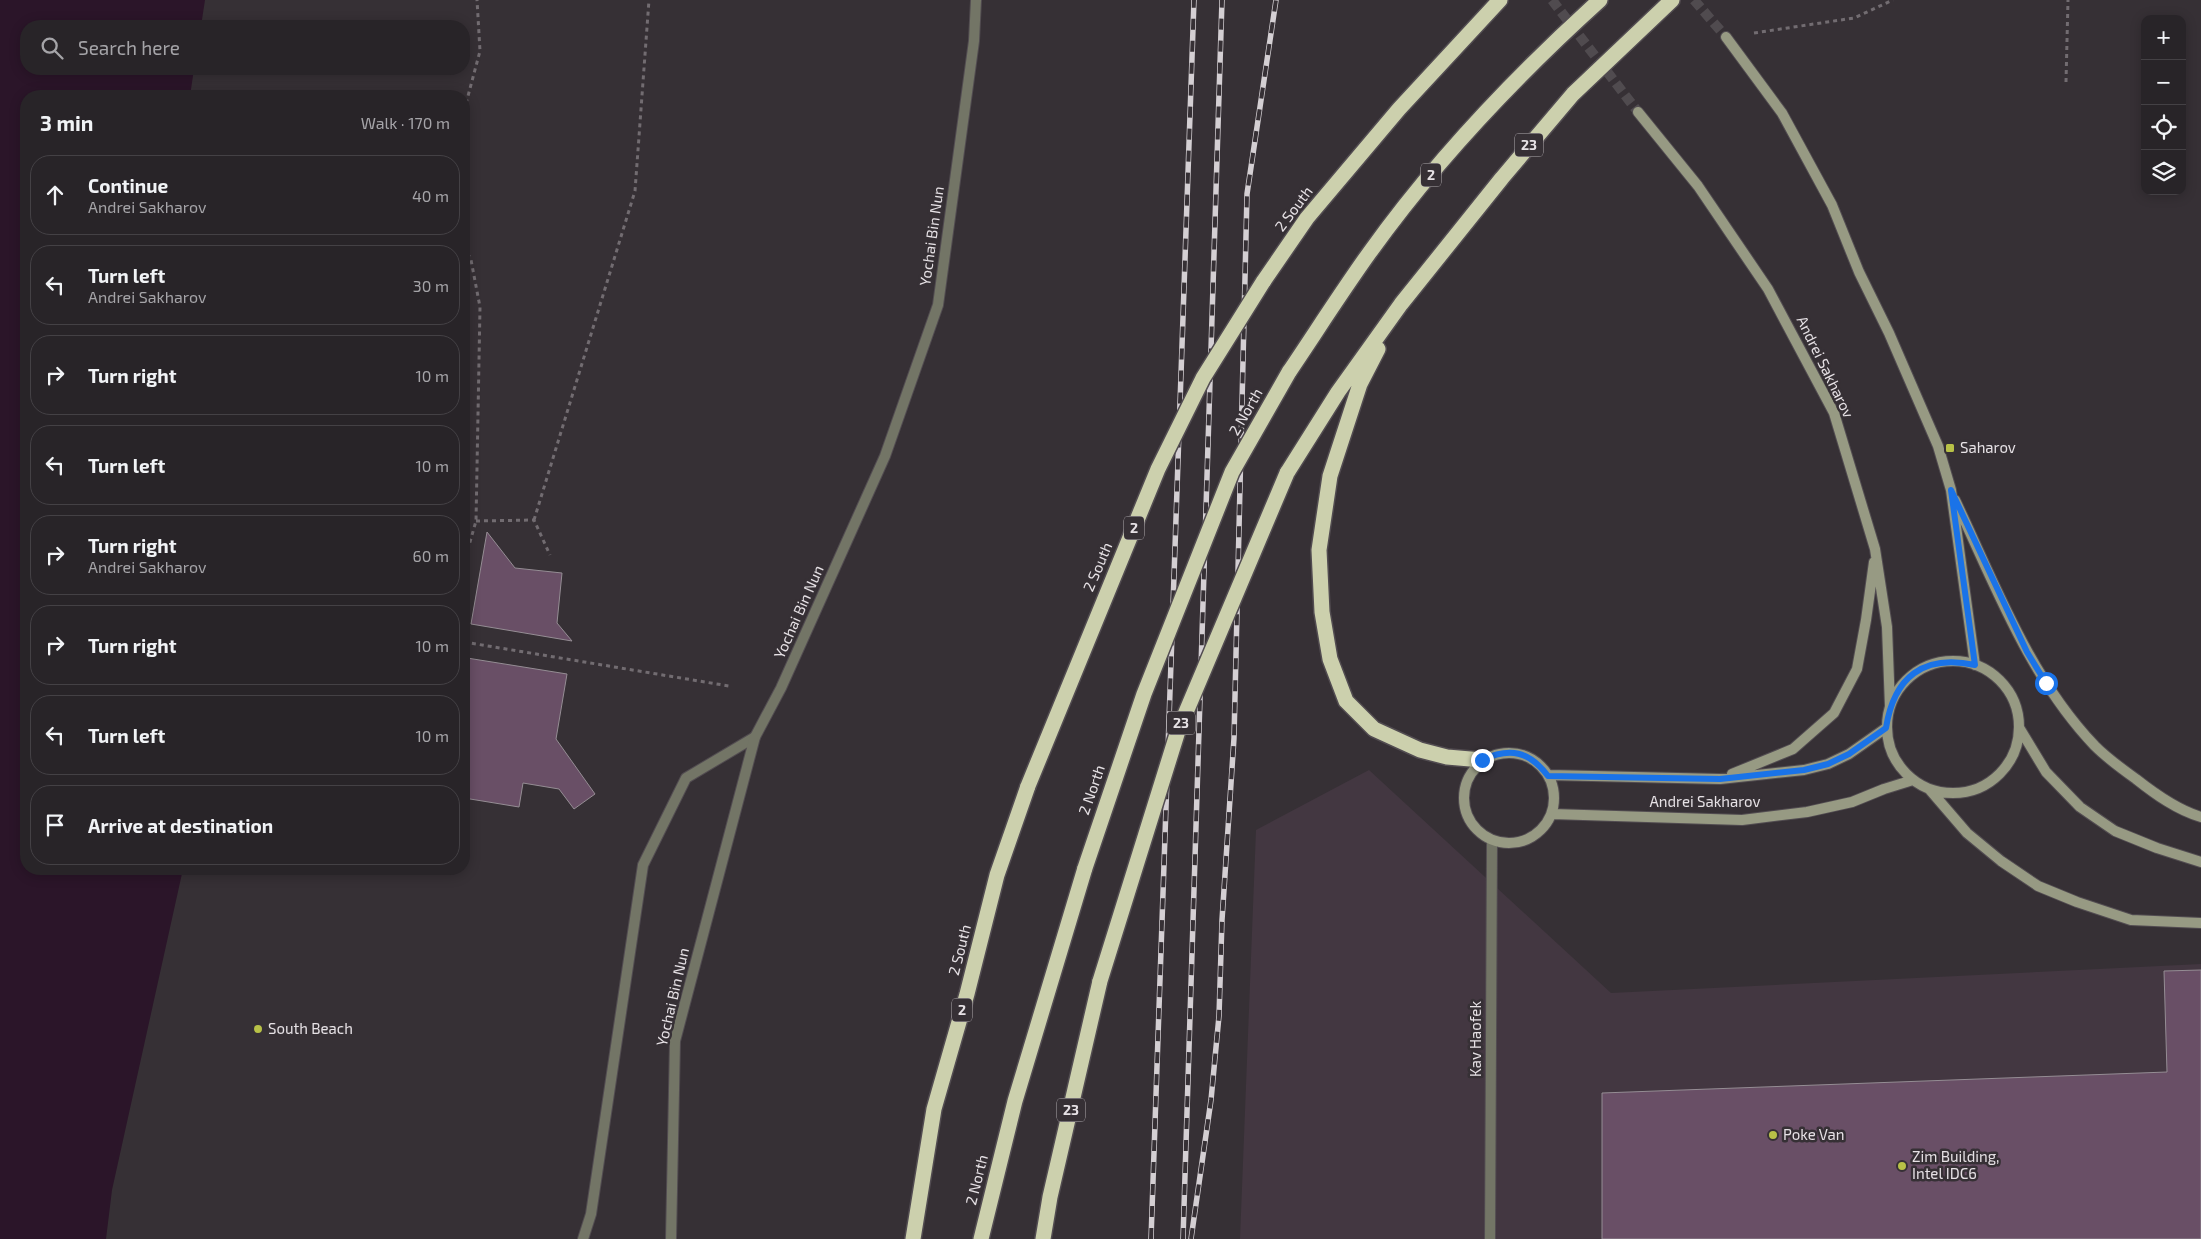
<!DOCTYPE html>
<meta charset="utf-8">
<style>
:root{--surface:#282428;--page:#302c30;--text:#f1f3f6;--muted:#a5a4a8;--line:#444145}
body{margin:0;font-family:"Exo 2",sans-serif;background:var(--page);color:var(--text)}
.controls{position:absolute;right:15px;top:15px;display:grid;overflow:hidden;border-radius:10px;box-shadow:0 2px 12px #0003}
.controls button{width:45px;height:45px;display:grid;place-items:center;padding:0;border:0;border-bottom:1px solid var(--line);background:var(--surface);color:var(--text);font:25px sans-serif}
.stop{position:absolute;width:15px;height:15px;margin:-11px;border:4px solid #1a73e8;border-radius:50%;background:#fff}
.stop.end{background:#1a73e8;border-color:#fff;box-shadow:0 1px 5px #0008}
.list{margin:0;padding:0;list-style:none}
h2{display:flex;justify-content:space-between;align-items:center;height:65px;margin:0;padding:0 20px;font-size:21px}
h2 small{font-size:16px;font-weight:400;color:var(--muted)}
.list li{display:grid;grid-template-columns:32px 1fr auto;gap:15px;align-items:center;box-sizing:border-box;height:80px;margin:0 10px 10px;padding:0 10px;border:1px solid var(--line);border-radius:20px}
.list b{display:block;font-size:19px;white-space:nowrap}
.list p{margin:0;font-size:16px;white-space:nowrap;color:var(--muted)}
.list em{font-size:16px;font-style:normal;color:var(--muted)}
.icon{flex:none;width:28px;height:28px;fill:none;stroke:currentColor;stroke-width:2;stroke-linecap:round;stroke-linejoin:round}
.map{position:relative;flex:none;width:2201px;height:1239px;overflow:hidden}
.search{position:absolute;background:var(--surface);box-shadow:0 2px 12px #0003;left:20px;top:20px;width:450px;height:55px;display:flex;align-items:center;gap:12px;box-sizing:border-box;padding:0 18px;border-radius:20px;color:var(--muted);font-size:19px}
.panel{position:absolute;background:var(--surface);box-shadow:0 2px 12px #0003;left:20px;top:90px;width:450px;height:785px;border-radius:20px}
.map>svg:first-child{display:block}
.built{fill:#433741}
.water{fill:#2b1529}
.building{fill:#694f66;stroke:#958d94}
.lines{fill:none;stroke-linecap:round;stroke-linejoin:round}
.street-tunnel{stroke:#504b4f;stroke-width:10;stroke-dasharray:10 5;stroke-linecap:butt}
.lane-casing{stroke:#524c51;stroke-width:12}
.street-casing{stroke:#524c51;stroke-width:12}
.secondary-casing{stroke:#524c51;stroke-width:12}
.highway-casing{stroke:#524c51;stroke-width:18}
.path{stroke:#726c71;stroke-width:3;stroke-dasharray:4 4;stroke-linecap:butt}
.lane{stroke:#737566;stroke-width:10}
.street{stroke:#737566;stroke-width:10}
.secondary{stroke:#979a83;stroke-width:10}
.highway{stroke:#ccd0ad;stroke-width:15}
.rail-casing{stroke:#d4cfd3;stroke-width:5.5}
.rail{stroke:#363035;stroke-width:4;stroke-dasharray:11;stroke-linecap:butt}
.highway-bridge-casing{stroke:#524c51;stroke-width:18;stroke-linecap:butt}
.highway-bridge{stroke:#ccd0ad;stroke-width:15}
.route{stroke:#1a73e8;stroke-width:6}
.poi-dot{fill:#b8c147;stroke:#363035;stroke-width:2}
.labels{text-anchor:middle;stroke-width:5;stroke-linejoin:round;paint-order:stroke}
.shield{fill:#363035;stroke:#b1acb0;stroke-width:1}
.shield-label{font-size:14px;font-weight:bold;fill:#e6e1e5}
.street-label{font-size:15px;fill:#e6e1e5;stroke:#363035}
.poi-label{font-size:15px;fill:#e6e1e5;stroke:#363035;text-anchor:start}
</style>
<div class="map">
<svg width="2201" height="1239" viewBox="0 0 2201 1239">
<rect width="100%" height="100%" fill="#363035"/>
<path class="built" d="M1369 770 1611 993 2201 964V1239H1240L1256 830Z"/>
<path class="water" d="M0 0H205L201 26H26V69H194L190 96H26V869H183L112 1190 106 1239H0Z"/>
<path class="building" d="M487 532 515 568 562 573 557 623 572 641 471 624Z
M467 658 567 674 556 739 595 794 574 809 559 789 523 783 519 807 464 798V680Z
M2201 970V1239H1602V1093L2167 1072 2164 971Z"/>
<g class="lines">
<path class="street-tunnel" d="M1552 0 1638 112
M1694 0 1726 37"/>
<defs>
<path id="lane" d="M583 1239 591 1214 643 865 686 778 755 737"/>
<path id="street" d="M671 1239 675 1041 755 737 781 688 885 456 938 305 974 41 976 0
M1490 1239 1492 840"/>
<path id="secondary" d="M1726 37 1782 113 1832 205 1859 272 1889 333 1938 446 1951 490 1975 665
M1638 112 1698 186 1768 289 1834 413 1875 549 1887 627 1890 707
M1955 500C1995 584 2029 677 2095 746 2107 758 2122 769 2136 779 2155 794 2177 810 2201 817
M1887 727a66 66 0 1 1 132 0a66 66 0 1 1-132 0Z
M2020 729 2046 772 2080 807 2115 831 2157 848 2201 862
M1464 798a45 45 0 1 1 90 0a45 45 0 1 1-90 0Z
M1732 774 1793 749 1834 713 1857 669 1866 620 1874 562
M1549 775 1720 779 1804 770 1828 764 1849 754 1886 728
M1930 790 1967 833 2001 861 2038 886 2077 902 2131 920 2201 923
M1552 814 1742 820 1807 812 1852 802 1884 789 1913 780"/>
<path id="highway" d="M1263 282 1307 218 1399 109 1500 0
M1378 349 1360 384 1330 476 1319 550 1322 612 1330 659 1346 701 1374 729 1420 750 1447 757 1482 760
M1289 372C1316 332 1342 291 1370 252 1436 160 1516 76 1600 0
M1287 473 1338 392 1401 304 1502 178 1573 94 1672 0
M913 1239 934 1109 967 994 997 875 1028 786
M981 1239 1015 1101 1085 868
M1043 1239 1050 1197 1100 981"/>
</defs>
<use href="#lane" class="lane-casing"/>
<use href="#street" class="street-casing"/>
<use href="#secondary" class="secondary-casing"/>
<use href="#highway" class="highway-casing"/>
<path class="path" d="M1754 33 1854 18 1893 0
M2066 82 2068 0
M464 111 480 51 477 0
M464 246 471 260 480 307 476 521 464 563
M534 520 635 191 649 0
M476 521 534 520 550 555
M464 642 729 686"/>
<use href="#lane" class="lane"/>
<use href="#street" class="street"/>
<use href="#secondary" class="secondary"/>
<use href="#highway" class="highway"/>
<defs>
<path id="rail" d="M1151 1239 1194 0
M1183 1239 1222 0
M1191 1239 1211 1100 1219 1016 1222 920 1234 738 1247 194 1276 0"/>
</defs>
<use href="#rail" class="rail-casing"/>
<use href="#rail" class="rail"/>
<defs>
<path id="highway-bridge" d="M1028 786 1158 469 1203 378 1263 282
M1085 868 1144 694 1232 472 1289 372
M1100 981 1178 731 1287 473"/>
</defs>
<use href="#highway-bridge" class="highway-bridge-casing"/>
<use href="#highway-bridge" class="highway-bridge"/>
</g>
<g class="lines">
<path class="route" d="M1482 760C1510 747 1529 751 1548 776L1720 779 1804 770 1828 764 1849 754 1886 728C1894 677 1923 654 1975 665L1951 490 2027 652 2046 683"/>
</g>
<g class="poi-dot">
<rect x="1945" y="443" width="10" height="10" rx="2.5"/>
<circle cx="258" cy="1029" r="5"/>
<circle cx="1773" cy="1135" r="5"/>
<circle cx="1902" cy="1166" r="5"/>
</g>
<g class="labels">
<g class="shield">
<rect x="1515" y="133.5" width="28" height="23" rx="4"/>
<rect x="1421" y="163.5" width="20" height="23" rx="4"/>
<rect x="1124" y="516.5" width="20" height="23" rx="4"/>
<rect x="1167" y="711.5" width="28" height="23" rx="4"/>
<rect x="952" y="998.5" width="20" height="23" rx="4"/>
<rect x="1057" y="1098.5" width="28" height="23" rx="4"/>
</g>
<g class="shield-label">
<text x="1529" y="150">23</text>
<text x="1431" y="180">2</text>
<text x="1134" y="533">2</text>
<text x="1181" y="728">23</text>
<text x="962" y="1015">2</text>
<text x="1071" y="1115">23</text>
</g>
<g class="street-label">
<text transform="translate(1294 209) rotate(-53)" y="5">2 South</text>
<text transform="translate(932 236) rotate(-82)" y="5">Yochai Bin Nun</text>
<text transform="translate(1825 367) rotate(64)" y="5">Andrei Sakharov</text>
<text transform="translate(1246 412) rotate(-60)" y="5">2 North</text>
<text transform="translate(1098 567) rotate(-67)" y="5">2 South</text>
<text transform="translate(799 612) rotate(-66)" y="5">Yochai Bin Nun</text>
<text transform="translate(1092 790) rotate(-71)" y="5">2 North</text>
<text x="1705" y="807">Andrei Sakharov</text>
<text transform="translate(960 950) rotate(-76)" y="5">2 South</text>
<text transform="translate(673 997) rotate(-77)" y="5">Yochai Bin Nun</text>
<text transform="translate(1476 1039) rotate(-90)" y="5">Kav Haofek</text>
<text transform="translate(977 1180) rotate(-76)" y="5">2 North</text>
</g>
<g class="poi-label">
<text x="1960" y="453">Saharov</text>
<text x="268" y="1034">South Beach</text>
<text x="1783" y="1140">Poke Van</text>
<text x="1912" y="1162">Zim Building,<tspan x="1912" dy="17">Intel IDC6</tspan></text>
</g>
</g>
</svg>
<div class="controls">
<button>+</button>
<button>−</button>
<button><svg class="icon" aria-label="locate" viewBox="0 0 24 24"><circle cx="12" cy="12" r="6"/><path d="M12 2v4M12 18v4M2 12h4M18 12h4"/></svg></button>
<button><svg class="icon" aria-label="layers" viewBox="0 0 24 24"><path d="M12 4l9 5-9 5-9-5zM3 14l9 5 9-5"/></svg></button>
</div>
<div class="stop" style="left:2046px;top:683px"></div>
<div class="stop end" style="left:1482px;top:760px"></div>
<div class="search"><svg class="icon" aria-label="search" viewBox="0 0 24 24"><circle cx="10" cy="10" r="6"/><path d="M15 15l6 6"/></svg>Search here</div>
<section class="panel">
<h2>3 min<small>Walk · 170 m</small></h2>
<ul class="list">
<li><svg class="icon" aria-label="ahead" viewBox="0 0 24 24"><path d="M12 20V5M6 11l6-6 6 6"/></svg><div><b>Continue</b><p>Andrei Sakharov</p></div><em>40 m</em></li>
<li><svg class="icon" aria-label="left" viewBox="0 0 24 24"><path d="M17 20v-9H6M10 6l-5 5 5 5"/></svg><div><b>Turn left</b><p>Andrei Sakharov</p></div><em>30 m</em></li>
<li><svg class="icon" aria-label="right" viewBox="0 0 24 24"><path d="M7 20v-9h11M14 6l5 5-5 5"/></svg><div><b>Turn right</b></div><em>10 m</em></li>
<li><svg class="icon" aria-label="left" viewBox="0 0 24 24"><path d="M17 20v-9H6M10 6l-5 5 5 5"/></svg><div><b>Turn left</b></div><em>10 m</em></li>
<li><svg class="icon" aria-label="right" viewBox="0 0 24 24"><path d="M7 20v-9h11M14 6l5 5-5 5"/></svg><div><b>Turn right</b><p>Andrei Sakharov</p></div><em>60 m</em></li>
<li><svg class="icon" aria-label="right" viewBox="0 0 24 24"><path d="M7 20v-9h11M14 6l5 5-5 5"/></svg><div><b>Turn right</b></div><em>10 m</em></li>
<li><svg class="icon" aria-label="left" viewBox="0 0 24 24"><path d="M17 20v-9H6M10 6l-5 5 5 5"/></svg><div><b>Turn left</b></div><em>10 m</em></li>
<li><svg class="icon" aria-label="arrive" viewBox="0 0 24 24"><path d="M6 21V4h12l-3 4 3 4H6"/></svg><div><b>Arrive at destination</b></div></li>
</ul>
</section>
</div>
